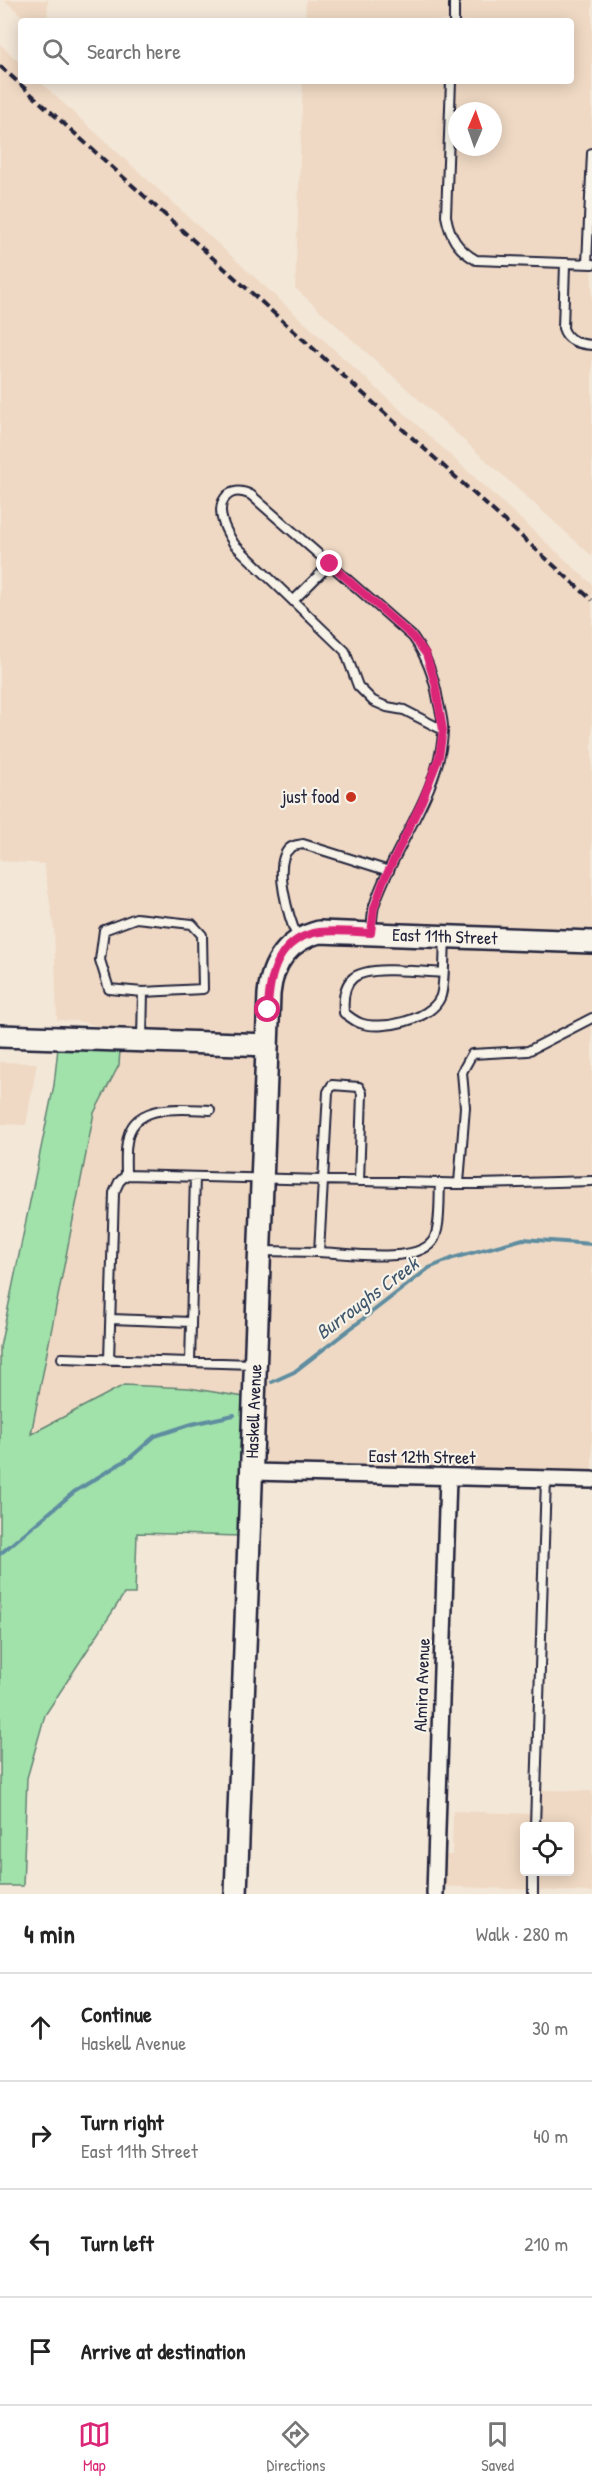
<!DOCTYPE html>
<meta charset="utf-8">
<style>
:root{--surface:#fff;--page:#f2f2f2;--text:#222;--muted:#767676;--line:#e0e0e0;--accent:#db2777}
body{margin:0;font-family:"Patrick Hand",sans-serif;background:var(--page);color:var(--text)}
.controls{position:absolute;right:18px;bottom:18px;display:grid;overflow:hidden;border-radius:6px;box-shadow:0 3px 15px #0003}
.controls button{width:54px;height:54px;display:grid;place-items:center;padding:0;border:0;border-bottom:2px solid var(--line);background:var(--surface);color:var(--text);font:30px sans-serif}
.compass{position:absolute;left:448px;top:102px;width:54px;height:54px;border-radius:50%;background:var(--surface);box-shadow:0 3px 15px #0003;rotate:2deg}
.stop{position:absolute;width:18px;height:18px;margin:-14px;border:4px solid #db2777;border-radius:50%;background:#fff}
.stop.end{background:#db2777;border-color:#fff;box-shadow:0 2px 6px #0008}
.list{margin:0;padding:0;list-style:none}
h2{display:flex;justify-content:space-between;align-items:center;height:78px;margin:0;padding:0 24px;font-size:26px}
h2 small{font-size:20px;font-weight:400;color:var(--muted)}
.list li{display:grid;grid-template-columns:39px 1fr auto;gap:18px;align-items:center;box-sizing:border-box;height:108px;padding:0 24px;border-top:2px solid var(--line)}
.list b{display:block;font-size:22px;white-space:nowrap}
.list p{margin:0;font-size:20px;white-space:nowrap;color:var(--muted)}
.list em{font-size:20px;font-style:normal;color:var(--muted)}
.icon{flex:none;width:33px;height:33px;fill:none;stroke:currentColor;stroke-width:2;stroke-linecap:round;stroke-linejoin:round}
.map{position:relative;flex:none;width:592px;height:1894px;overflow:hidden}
.search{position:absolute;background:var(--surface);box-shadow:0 3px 15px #0003;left:18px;right:18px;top:18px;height:66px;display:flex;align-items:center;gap:15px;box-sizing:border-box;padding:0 21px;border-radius:6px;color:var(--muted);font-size:22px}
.sheet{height:510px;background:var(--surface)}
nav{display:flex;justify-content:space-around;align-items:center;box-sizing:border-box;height:84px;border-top:2px solid var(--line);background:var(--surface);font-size:16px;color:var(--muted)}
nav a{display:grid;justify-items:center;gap:3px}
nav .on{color:var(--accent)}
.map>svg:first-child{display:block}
.built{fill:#efd9c4;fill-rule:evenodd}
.green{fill:#a1e1aa;stroke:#628272;stroke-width:1.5}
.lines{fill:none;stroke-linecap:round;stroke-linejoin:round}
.stream{stroke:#5e8da0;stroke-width:4}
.lane-casing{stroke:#22223b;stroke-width:12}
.street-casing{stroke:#22223b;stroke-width:20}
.secondary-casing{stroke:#22223b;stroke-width:26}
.lane{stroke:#f7f3e8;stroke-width:8}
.street{stroke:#f7f3e8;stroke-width:15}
.secondary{stroke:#f7f3e8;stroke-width:21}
.rail{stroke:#22223b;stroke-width:4;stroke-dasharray:9 4.5;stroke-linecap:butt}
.route{stroke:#db2777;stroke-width:8}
.poi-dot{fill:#c8321e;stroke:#f7f3e8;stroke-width:2}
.labels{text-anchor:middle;stroke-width:4.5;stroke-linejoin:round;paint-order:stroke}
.poi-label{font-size:18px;fill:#22223b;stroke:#f7f3e8;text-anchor:end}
.street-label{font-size:18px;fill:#22223b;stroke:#f7f3e8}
.water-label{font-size:20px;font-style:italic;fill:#40576d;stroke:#f7f3e8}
</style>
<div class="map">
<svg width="592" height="1894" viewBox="0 0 592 1894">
<rect width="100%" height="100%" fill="#f3e7d8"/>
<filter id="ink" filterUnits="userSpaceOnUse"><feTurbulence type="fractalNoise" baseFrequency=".0167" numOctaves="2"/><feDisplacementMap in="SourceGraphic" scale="12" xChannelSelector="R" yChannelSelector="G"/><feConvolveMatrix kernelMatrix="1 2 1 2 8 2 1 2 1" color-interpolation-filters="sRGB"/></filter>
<g filter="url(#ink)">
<path class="built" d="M4 0H48L47 21H28Z
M306 0H592V556L295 288 303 81H571V21H305ZM457 111H493V147H457Z
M0 44 21 64V81H39L592 584V1476L242 1464 244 1397 124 1385 31 1435 94 1113 119 1065 120 1031 77 1021 57 1020 54 929 44 864 0 861Z
M0 1062 37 1063 26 1125 0 1124Z
M541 1790 592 1791V1892L435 1886 436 1855H452L453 1811 531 1814 532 1826H524V1872H570V1826H537Z"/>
<path class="green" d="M58 1048 120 1050 119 1065 94 1113 31 1434 124 1385 189 1388 244 1397 239 1536 137 1533 135 1594H124L45 1715 27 1778 23 1886H0V1347L54 1085Z"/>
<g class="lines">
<path class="stream" d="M272 1382 294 1372 429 1268 453 1258 523 1239 592 1244
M0 1554 74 1492 131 1457 155 1436 192 1424 234 1415"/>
<defs>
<path id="lane" d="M454 21V0
M451 81 446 216C450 237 457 249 476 260L592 264
M565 264 563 328C567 341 579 344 592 345
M587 264 592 153
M293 601 330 564
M371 933C372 924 372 914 374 906 392 849 440 792 443 732 444 722 440 710 438 700 434 676 427 657 413 637L251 495C229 484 216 501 223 522 225 530 230 537 234 544L345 651 358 686 373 701 387 707 404 710 443 730
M298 939C290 921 271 863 290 848 293 845 299 845 303 844L389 871
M443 973C422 972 368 965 353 978 343 986 343 1001 344 1013 349 1016 354 1021 360 1023 381 1031 430 1020 440 998 445 989 444 949 445 937
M142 1039 143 992 109 989 100 960 104 930 136 918 192 924 202 935 203 989 143 992
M126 1175C126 1165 125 1153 127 1142 132 1102 181 1109 210 1110
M359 1181 362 1093 359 1087 332 1085 328 1092 319 1252C346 1253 414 1264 432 1242 441 1232 439 1198 440 1183
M459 1183 465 1107 462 1072 472 1054 528 1051 592 1018
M261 1251 319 1252
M111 1319 191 1322
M62 1358 253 1364
M109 1360 114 1193 119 1182 126 1175 478 1184 592 1181
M190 1362 195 1177
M535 1826 546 1479
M533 1894V1872"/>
<path id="street" d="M252 1472 592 1480
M435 1894 448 1477"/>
<g id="secondary">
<path d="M0 1036 267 1045"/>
<path id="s1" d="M236 1894 269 994C272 963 288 940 319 932L592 942"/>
</g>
</defs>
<use href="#lane" class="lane-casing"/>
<use href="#street" class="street-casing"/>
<use href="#secondary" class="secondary-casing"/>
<use href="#lane" class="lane"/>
<use href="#street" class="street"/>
<use href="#secondary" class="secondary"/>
<path class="rail" d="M0 66 592 600"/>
</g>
</g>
<g class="lines" filter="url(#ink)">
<path class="route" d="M268 1010C269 975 278 938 319 932 336 930 354 932 371 933L374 908 383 882 422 801 439 757 443 730 435 683 426 654 413 637 330 564"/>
</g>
<circle class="poi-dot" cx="351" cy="797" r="6"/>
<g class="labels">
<g class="poi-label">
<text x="339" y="803">just food</text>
</g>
<g class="street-label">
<text dy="6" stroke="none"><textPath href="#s1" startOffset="1112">East 11th Street</textPath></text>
<text dy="6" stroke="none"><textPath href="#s1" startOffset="483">Haskell Avenue</textPath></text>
<text transform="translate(422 1457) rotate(1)" y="6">East 12th Street</text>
<text transform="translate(422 1685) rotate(-88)" y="6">Almira Avenue</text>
</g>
<g class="water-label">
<text transform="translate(367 1298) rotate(-37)" y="7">Burroughs Creek</text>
</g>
</g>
</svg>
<div class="controls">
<button><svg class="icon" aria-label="locate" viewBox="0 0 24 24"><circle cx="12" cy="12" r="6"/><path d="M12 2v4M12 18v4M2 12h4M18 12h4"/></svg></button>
</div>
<svg class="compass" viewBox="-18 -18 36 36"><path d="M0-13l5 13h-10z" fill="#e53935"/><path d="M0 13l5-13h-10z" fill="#767676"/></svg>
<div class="stop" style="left:268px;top:1010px"></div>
<div class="stop end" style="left:330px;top:564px"></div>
<div class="search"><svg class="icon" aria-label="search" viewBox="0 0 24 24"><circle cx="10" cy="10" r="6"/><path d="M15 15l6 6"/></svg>Search here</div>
</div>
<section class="sheet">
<h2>4 min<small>Walk · 280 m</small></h2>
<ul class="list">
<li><svg class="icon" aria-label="ahead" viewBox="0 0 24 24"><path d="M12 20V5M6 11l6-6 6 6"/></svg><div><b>Continue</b><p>Haskell Avenue</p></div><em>30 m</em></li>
<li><svg class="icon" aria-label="right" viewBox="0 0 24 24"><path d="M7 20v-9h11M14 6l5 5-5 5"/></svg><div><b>Turn right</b><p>East 11th Street</p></div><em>40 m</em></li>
<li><svg class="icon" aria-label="left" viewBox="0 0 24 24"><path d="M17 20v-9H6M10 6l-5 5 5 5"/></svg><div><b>Turn left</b></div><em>210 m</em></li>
<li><svg class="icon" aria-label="arrive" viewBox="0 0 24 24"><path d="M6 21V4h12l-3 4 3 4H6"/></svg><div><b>Arrive at destination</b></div></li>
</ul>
</section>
<nav>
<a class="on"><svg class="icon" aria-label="map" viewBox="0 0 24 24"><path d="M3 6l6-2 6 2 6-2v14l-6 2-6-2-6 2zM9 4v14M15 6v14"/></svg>Map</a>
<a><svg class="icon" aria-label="directions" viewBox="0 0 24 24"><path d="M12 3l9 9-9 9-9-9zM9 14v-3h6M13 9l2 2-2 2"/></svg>Directions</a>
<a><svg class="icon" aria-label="saved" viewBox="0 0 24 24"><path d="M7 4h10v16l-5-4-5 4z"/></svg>Saved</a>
</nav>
